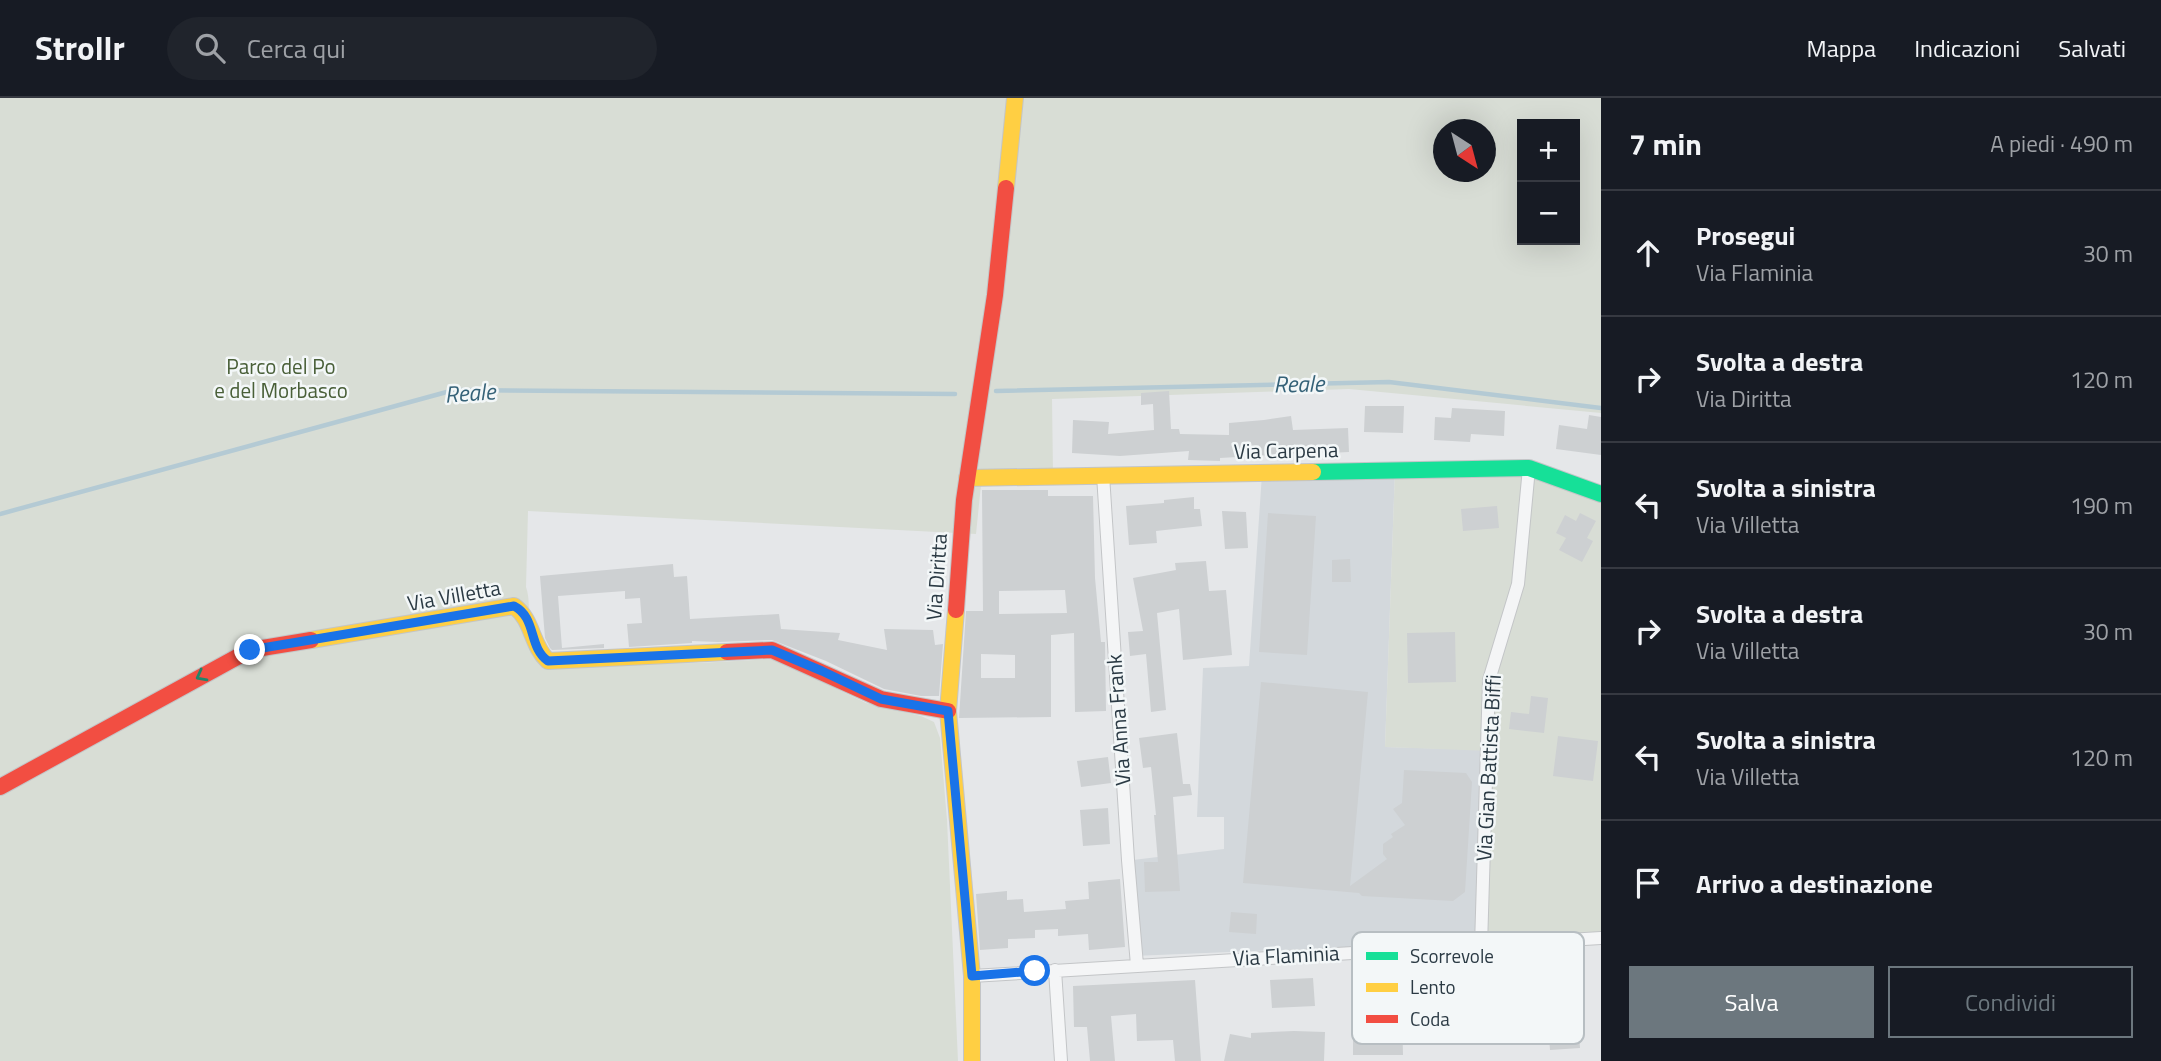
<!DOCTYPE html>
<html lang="it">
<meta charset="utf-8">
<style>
:root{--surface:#171b24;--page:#20242c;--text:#f1f3f6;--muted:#9ea1a6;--line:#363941;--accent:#6c777e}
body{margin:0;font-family:"Titillium Web",sans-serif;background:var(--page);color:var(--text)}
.controls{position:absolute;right:21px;top:21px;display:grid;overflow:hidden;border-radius:0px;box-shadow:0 7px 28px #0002}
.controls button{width:63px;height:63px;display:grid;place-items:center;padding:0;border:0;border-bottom:2px solid var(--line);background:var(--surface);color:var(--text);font:35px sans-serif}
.compass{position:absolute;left:1433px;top:21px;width:63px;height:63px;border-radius:50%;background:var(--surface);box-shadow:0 7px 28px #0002;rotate:144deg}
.stop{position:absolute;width:21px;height:21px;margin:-16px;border:5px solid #1a73e8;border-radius:50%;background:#fff}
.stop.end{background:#1a73e8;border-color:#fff;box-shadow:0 2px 7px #0008}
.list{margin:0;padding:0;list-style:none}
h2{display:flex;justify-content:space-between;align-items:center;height:91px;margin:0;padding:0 28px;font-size:30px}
h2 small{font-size:23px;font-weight:400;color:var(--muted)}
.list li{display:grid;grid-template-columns:46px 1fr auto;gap:21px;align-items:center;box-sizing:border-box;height:126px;padding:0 28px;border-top:2px solid var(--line)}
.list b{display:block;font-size:26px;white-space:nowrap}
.list p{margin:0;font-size:23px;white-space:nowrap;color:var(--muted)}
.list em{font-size:23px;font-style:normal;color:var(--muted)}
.actions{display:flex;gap:14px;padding:21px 28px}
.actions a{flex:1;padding:16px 0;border:2px solid var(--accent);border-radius:0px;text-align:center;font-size:24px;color:var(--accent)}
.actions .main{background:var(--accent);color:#fff}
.icon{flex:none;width:38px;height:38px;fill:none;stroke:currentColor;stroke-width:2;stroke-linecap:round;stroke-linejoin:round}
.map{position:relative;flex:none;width:1601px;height:963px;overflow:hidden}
header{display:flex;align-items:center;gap:42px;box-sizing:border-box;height:98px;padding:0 35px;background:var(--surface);border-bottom:2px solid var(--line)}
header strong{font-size:33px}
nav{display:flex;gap:38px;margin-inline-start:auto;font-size:24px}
.search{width:490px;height:63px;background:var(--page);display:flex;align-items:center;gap:18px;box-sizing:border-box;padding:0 24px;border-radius:38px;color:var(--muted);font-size:26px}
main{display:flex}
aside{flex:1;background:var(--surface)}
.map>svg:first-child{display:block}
.built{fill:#d3d8dc}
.green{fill:#d8ddd5;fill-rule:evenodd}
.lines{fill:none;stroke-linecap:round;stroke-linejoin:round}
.stream{stroke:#b4cad4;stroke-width:4.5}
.building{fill:#cdd0d2;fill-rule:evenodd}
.street-casing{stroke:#c3c5c7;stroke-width:14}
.fast-casing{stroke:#c3c5c7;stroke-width:18}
.slow-casing{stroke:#c3c5c7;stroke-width:18}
.jam-casing{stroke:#c3c5c7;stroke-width:18}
.street{stroke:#f4f5f6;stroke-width:12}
.fast{stroke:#16e098;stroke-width:16}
.slow{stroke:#ffcf43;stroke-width:16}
.jam{stroke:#f24e42;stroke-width:16}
.oneway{stroke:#22856a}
.route{stroke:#1a73e8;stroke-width:9}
.labels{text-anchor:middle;stroke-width:5;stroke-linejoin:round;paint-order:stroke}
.park-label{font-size:21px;fill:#495f38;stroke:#f3f7f8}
.street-label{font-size:21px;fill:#2b3a44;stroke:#f3f7f8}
.water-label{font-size:23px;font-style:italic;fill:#356278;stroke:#f3f7f8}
.key{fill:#f3f7f8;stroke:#b7bec2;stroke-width:2}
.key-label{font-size:19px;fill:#2b3a44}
</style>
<header>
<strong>Strollr</strong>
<div class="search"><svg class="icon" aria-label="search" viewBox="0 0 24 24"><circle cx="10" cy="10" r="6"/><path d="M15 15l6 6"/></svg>Cerca qui</div>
<nav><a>Mappa</a><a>Indicazioni</a><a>Salvati</a></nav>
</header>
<main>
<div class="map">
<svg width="1601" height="963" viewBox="0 0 1601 963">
<rect width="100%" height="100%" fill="#e5e7e9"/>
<path class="built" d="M1395 372 1385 649 1490 652 1475 844 1133 858V762L1224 751V719H1197L1203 570 1249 568 1262 376Z"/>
<path class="green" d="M0 0H1601V315L1349 291 1052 301 1053 375 982 377 976 436 528 413 526 489C535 514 517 552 543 567L699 565 774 561 866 605 921 618 934 624 940 640 947 722 958 963H0ZM1522 26H1575V142H1522ZM1444 32H1486V74H1444Z
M1530 368 1601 397V841L1475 844 1490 653 1385 649 1395 372Z"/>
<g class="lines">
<path class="stream" d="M996 293 1389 284 1601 310
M0 416 454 292 955 296"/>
</g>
<path class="building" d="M1169 293 1171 331H1179L1180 336 1229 337V325L1264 322 1291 318 1293 332 1348 330 1349 354 1309 356V353L1273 359 1272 357 1220 360V363L1188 362 1189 353 1120 358 1072 355 1073 322 1109 324 1108 336 1154 332 1153 306 1141 307V295Z
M1365 308H1404L1403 335 1364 334Z
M1452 310 1505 313 1504 338 1471 336 1470 344 1434 342 1435 319 1451 320Z
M1589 317 1601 319V357L1556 351 1559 327 1587 331Z
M982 392H1048V398H1093L1095 480 1101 544H1105L1106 613 1075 614 1074 535 1051 537V619L959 620 966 513H983ZM1065 492 1067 515 999 516V493ZM981 556 1015 557V580H981Z
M1194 399V411H1200L1202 428 1156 433 1157 445 1129 447 1126 408 1164 405V402Z
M1497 408 1499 430 1463 433 1461 411Z
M1222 413 1246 414 1248 450 1225 451Z
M1268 415 1316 418 1307 557 1259 554Z
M1580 415 1596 423 1587 440 1593 443 1582 464 1559 452 1566 440 1556 435 1565 417 1576 423Z
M1350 461 1351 484H1332V462Z
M1206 463 1209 493 1226 492 1232 557 1183 562 1179 511 1157 515 1166 612 1151 614 1146 556 1130 558 1128 534 1143 533 1133 480 1176 472 1175 465Z
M673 466 674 479 687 478 690 521 779 516 781 531 840 535 838 542 887 552 884 531 933 532 935 547 943 546 939 598H921L884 591 826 563 772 542 718 544 692 543V545L629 549 627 526 642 525 640 500 625 501V493L558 498 562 550 604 546V550L552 552 550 550 545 540 540 478Z
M1455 534 1456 584 1408 585 1407 535Z
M1261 584 1368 594 1350 788 1387 761 1383 756V746L1393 739 1391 736 1405 727 1393 711 1402 705 1404 672 1466 675 1472 684 1465 794 1453 803 1362 798 1359 795 1243 785Z
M1531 598 1548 600 1544 635 1509 631 1511 614 1529 616Z
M1177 635 1183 686H1190L1192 697 1173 699 1180 793 1145 794 1144 764H1158L1154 717H1156L1151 669 1143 670 1139 640Z
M1558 638 1598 643 1593 683 1553 678Z
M1108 659 1111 685 1081 689 1077 663Z
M1108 710 1110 746 1083 748 1080 712Z
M1120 781 1125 849 1089 852 1088 836 1058 838V831L1035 832V840L1008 841V850L980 852 976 796 1007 793V802L1023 801 1024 814 1066 811 1065 803 1089 801 1088 784Z
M1231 814 1257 816 1256 836 1229 834Z
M1426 868H1442V878L1490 876 1489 871 1515 869 1516 873 1528 871 1527 889 1472 895V897L1409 900V911H1402L1403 957H1353V928H1373L1372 878 1426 877Z
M1313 880 1315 908 1272 910 1270 882Z
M1195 882 1201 963H1175L1173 942 1137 943 1136 916 1111 918 1115 963H1090L1087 929H1074L1073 888Z
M1578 923 1580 950 1550 952 1548 926Z
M1294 933 1325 934 1324 963H1224L1230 936 1251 940V935Z"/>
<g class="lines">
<defs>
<path id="street" d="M1103 377 1128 762 1137 867
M1481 848 1489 582 1518 486 1529 370
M1055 872 1061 963
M972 878 1601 840"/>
<path id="fast" d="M1313 374 1529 370 1601 396"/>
<path id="slow" d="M1006 90 1015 0
M967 380 1313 374
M956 512 948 613 972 878V963
M311 542 514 508C533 522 531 547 548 563L727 554"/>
<path id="jam" d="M956 512 964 402 995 197 1006 90
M727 554 772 552 881 601 948 613
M0 689 250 552 311 542"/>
</defs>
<use href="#street" class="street-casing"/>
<use href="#fast" class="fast-casing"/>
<use href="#slow" class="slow-casing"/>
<use href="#jam" class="jam-casing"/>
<use href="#street" class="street"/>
<use href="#fast" class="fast"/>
<use href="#slow" class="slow"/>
<use href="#jam" class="jam"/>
</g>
<defs><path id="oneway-chevron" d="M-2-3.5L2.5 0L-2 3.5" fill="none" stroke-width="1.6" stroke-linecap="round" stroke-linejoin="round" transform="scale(1.75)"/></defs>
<use class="oneway" href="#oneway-chevron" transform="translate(201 578) rotate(152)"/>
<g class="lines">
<path class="route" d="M250 552 514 508C537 520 528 549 548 563L772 552 822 573 881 601 948 613 972 878 1035 873"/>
</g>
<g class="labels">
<g class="park-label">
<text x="281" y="276">Parco del Po<tspan x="281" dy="24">e del Morbasco</tspan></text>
</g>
<g class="street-label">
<text transform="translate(1286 353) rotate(-1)" y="7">Via Carpena</text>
<text transform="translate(937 479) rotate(-86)" y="7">Via Diritta</text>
<text transform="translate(454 498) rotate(-10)" y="7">Via Villetta</text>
<text transform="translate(1119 622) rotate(-94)" y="7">Via Anna Frank</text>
<text transform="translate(1489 670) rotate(-87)" y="7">Via Gian Battista Biffi</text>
<text transform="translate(1286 858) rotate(-3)" y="7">Via Flaminia</text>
</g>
<g class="water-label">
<text transform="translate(1299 286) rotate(-1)" y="8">Reale</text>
<text transform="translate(470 295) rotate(-4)" y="8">Reale</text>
</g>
</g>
<rect x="1352" y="834" width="232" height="112" rx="10" class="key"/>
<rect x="1366" y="854" width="32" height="8" fill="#16e098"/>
<rect x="1366" y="885" width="32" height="9" fill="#ffcf43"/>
<rect x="1366" y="917" width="32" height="8" fill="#f24e42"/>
<g class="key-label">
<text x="1410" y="865">Scorrevole</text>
<text x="1410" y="896">Lento</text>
<text x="1410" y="928">Coda</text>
</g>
</svg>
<div class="controls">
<button>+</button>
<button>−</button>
</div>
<svg class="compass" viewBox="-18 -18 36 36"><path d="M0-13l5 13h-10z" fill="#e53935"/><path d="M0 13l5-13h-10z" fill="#9ea1a6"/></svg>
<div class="stop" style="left:1035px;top:873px"></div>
<div class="stop end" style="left:250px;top:552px"></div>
</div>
<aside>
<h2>7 min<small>A piedi · 490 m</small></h2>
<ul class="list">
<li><svg class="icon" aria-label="ahead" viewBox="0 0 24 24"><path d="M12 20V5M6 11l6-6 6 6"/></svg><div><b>Prosegui</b><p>Via Flaminia</p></div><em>30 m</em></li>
<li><svg class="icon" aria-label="right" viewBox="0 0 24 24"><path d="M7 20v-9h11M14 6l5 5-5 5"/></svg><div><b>Svolta a destra</b><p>Via Diritta</p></div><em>120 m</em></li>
<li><svg class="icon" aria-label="left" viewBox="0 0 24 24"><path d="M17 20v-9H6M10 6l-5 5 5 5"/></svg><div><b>Svolta a sinistra</b><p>Via Villetta</p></div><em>190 m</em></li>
<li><svg class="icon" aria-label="right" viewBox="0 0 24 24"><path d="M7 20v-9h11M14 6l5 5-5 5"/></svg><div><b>Svolta a destra</b><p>Via Villetta</p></div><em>30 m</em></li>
<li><svg class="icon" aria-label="left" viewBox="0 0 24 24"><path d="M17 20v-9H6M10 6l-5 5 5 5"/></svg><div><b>Svolta a sinistra</b><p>Via Villetta</p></div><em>120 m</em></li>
<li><svg class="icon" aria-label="arrive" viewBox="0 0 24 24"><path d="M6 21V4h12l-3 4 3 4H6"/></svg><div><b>Arrivo a destinazione</b></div></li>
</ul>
<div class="actions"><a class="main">Salva</a><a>Condividi</a></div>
</aside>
</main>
